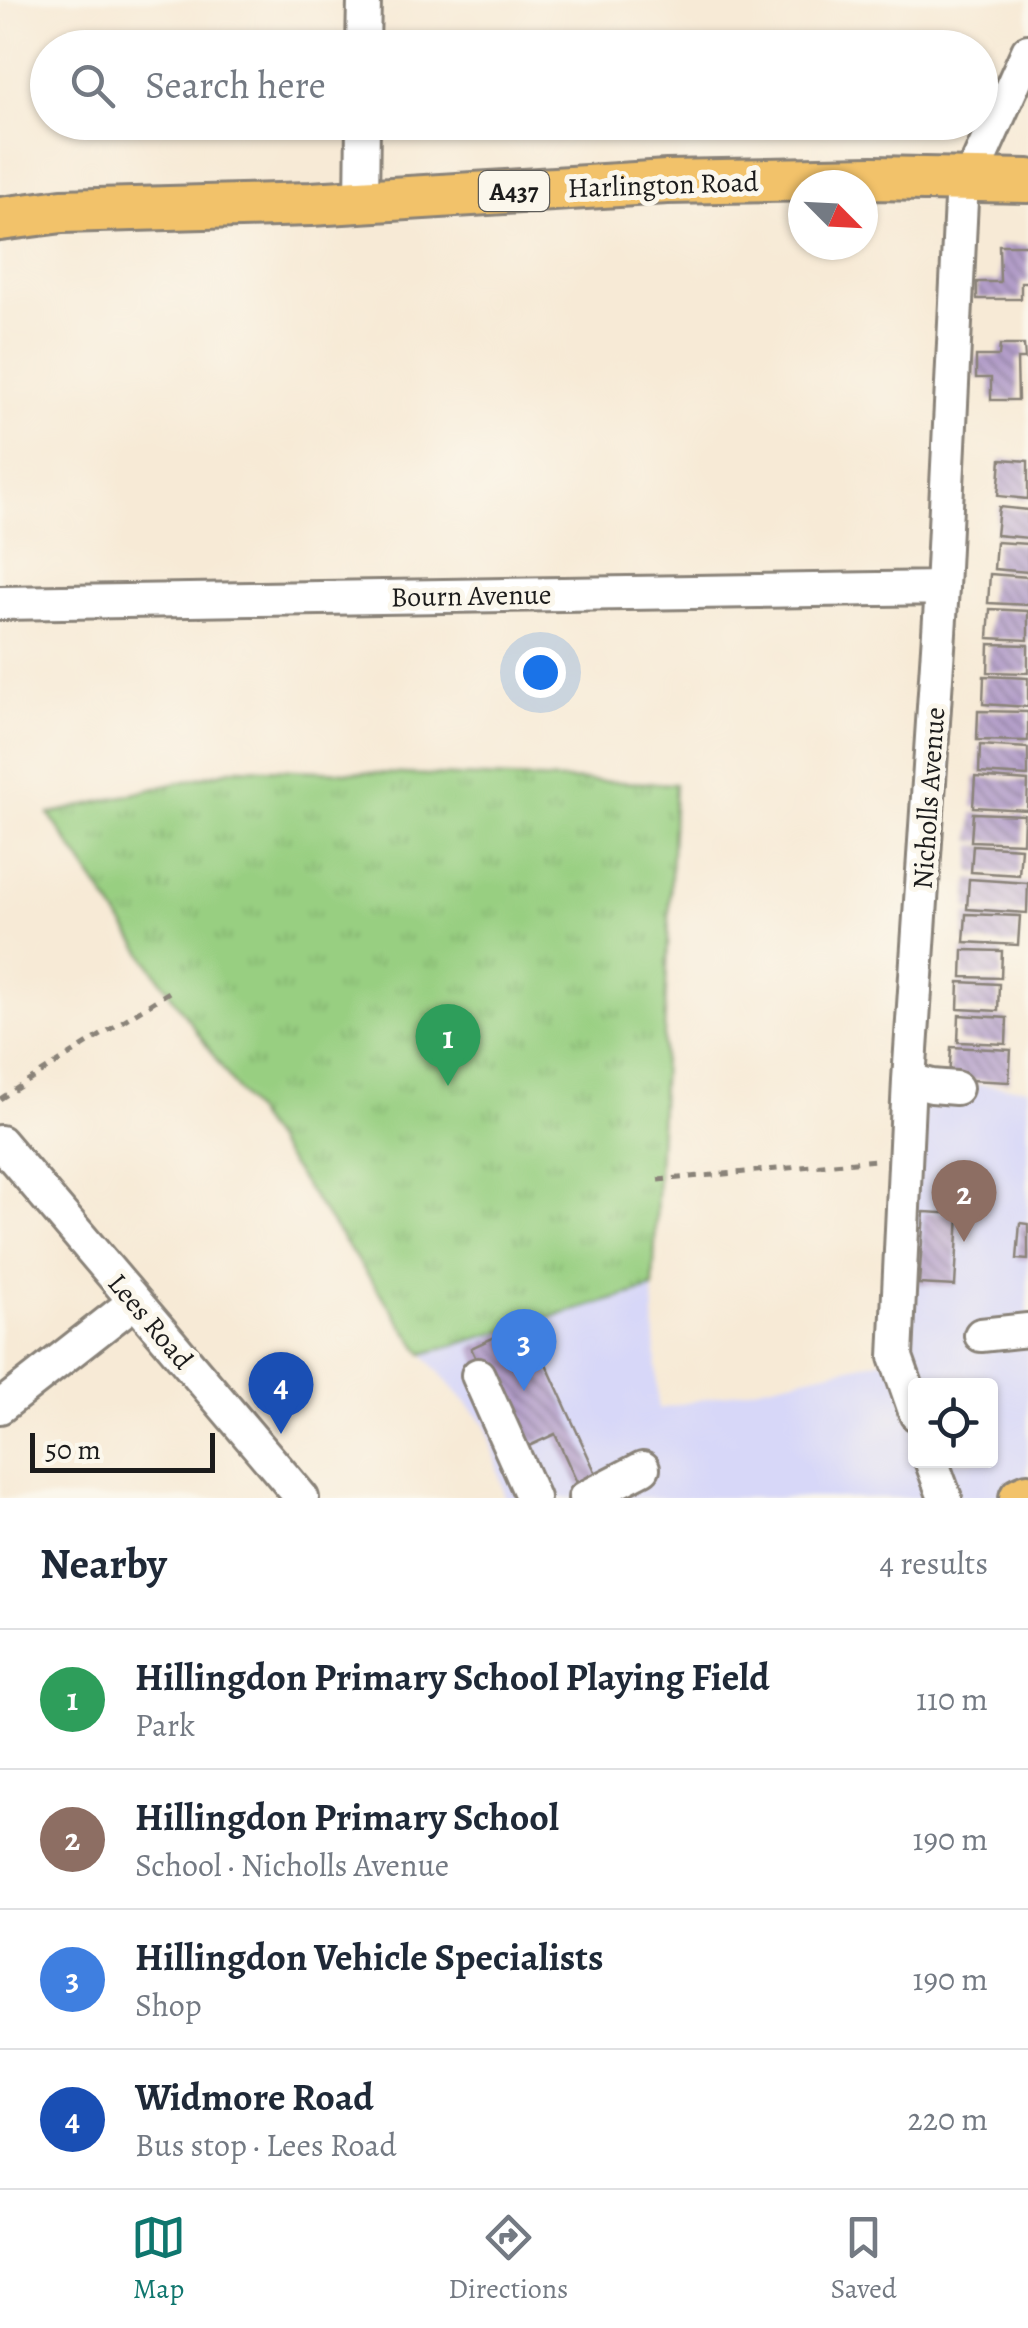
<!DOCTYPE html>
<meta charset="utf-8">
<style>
:root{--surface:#fff;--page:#f2f2f3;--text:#1f2937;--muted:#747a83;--line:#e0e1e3;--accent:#0f766e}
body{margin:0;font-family:Alegreya,serif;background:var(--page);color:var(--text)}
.controls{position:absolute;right:30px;bottom:30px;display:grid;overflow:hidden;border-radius:10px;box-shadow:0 2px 8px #0004}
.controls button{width:90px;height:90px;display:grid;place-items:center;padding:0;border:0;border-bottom:2px solid var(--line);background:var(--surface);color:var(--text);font:50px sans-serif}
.compass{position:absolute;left:788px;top:170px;width:90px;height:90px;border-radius:50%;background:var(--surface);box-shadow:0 2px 8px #0004;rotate:114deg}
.scale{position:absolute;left:30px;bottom:25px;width:185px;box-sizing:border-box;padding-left:10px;border:5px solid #1c1c1c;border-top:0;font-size:28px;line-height:35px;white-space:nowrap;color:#1c1c1c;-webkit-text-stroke:8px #fbf7ec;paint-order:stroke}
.you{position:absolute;left:540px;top:672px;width:35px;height:35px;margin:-25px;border:8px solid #fff;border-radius:50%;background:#1a73e8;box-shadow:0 0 0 15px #1a73e833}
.badge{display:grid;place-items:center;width:65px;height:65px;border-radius:50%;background:var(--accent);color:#fff;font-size:32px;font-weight:700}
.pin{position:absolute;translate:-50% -82px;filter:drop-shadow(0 2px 5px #0008)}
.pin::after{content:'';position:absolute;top:52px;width:35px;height:30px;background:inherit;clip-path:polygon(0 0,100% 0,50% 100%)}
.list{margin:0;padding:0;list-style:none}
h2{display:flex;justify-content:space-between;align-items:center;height:130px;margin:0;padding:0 40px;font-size:42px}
h2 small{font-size:32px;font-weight:400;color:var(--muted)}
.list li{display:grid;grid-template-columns:65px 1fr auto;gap:30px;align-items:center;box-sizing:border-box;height:140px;padding:0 40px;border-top:2px solid var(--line)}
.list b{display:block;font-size:38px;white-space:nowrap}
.list p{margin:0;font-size:32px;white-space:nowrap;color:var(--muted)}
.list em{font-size:32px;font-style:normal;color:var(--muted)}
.icon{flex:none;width:55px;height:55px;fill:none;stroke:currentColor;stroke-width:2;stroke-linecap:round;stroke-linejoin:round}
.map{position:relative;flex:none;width:1028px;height:1498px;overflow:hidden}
.search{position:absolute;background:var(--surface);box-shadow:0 2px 8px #0004;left:30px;right:30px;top:30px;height:110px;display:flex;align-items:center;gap:25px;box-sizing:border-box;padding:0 35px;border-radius:55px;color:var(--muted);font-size:38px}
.sheet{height:690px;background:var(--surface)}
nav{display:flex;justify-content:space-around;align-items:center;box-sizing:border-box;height:140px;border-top:2px solid var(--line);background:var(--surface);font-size:28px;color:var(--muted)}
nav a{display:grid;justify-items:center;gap:5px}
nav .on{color:var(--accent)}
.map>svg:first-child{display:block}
.built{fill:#d7d7f8;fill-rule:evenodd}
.park{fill:url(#park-tufts);stroke:#5a764e;stroke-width:2.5}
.building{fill:url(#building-back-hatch)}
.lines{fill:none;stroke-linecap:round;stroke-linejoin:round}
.minor-casing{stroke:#8a8379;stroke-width:38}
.major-casing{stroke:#8a8379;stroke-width:48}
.path{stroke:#8a8379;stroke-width:5;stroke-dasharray:8 8;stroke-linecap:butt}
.minor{stroke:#fff;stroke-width:32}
.major{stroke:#f2c26a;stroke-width:42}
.labels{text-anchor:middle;stroke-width:10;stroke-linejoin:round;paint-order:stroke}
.shield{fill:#fbf7ec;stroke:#5f5e5a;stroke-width:2.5}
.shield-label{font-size:25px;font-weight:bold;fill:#1c1c1c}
.street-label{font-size:28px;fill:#1c1c1c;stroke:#fbf7ec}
</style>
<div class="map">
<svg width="1028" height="1498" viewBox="0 0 1028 1498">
<defs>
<pattern id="park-tufts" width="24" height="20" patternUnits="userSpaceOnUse" patternTransform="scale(2.5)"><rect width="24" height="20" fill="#98cf81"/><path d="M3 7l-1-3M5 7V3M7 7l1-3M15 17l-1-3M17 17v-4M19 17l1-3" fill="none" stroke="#82b16f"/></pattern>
<pattern id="building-back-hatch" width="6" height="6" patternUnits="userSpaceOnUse" patternTransform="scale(2.5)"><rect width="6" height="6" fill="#b39ec9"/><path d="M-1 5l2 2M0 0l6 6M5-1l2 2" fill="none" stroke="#9180a2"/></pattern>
</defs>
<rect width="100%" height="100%" fill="#fbf7ec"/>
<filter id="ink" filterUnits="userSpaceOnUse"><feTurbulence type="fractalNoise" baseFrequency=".01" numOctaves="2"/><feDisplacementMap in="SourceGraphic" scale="20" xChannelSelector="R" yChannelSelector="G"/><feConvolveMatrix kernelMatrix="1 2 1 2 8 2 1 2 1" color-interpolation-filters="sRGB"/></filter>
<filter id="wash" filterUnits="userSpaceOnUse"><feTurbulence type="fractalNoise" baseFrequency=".0048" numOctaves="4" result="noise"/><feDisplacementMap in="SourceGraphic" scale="40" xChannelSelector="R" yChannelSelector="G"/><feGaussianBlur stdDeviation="2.25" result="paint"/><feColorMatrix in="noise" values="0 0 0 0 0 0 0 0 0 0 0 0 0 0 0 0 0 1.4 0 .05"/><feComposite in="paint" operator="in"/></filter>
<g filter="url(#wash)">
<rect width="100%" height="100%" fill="#f7ead6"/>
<path class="built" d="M909 1080 1028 1088V1480L1025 1498H505L486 1425 423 1354 653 1288 658 1409 896 1357ZM916 1386H990V1460H916Z"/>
<path class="park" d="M239 768 675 784 653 1288 423 1354 169 992 49 814Z"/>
<g id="blocks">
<path class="building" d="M999 245H1028V282H1021V299H977V282H1000Z
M1000 345H1024L1025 359H1017L1018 400H991V378H976V356H999Z
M1001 459 1028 461V499L998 496Z
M999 507 1028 510V538L996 535Z
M996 542 1028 544V572L994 569Z
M990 574 1028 577V605L988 603Z
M990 609 1028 611V640L988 638Z
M989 644 1028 645V673L988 672Z
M984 676 1028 678V707L983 704Z
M978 711 1028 712V741L977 740Z
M980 745 1028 748V776L979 773Z
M975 777 1028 781 1027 810 973 807Z
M973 813 1024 815 1023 843 971 841Z
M973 845 1021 848 1019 875 971 872Z
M969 879 1028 883 1027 913 967 909Z
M966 914 1020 916 1018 945 964 942Z
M963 950 1002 951 1001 978 962 977Z
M959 982 999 984 998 1011 958 1009Z
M959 1015 1007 1018 1006 1044 958 1042Z
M951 1047 1011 1050 1009 1082 949 1079Z
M924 1212 959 1214 955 1286 919 1284Z
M1020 1223 1028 1224V1260L1017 1259Z
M527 1322 598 1478 579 1487 555 1434 518 1451 471 1348Z"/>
</g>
</g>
<g filter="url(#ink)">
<use href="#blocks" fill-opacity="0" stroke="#8a8379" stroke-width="2.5"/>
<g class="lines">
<defs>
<path id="minor" d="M363 48 364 0
M970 180 1028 51
M362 202 363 122
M0 603 942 588
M909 1080 932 1086 956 1088
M0 1142 302 1498
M981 1335 1028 1330
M478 1375 533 1498
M0 1407 134 1302
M916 1414 896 1357 909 1080 942 588 962 180
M931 1460 945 1498
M585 1498 643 1468"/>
<path id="major" d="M0 219 62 211 311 204 667 182 873 178 1028 181
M1021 1498 1028 1495"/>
</defs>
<use href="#minor" class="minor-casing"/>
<use href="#major" class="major-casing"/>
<path class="path" d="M0 1099 169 992
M658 1180 877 1160"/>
<use href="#minor" class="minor"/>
<use href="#major" class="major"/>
</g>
</g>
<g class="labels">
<rect class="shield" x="479" y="171" width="70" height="40" rx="8"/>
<g class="shield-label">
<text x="514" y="200">A437</text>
</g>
<g class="street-label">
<text transform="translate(663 184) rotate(-2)" y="10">Harlington Road</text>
<text transform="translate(471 595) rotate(-1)" y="10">Bourn Avenue</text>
<text transform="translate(928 798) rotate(-86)" y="10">Nicholls Avenue</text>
<text transform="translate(151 1321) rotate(50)" y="10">Lees Road</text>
</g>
</g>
</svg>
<div class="controls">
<button><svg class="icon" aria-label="locate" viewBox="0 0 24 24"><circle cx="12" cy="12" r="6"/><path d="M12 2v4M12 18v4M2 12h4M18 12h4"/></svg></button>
</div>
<svg class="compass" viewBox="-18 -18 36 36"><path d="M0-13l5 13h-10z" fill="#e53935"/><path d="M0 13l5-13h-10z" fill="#747a83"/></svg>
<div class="scale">50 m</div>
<div class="you"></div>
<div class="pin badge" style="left:448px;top:1086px;background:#2e9e5b">1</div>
<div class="pin badge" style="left:964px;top:1242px;background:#8d6e63">2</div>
<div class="pin badge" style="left:524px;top:1391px;background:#3f7fe0">3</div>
<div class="pin badge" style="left:281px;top:1434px;background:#1a4fb4">4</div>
<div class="search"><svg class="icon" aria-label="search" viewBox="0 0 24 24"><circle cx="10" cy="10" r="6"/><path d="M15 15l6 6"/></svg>Search here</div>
</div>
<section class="sheet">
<h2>Nearby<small>4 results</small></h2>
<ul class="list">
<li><span class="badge" style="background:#2e9e5b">1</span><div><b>Hillingdon Primary School Playing Field</b><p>Park</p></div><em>110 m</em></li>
<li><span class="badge" style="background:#8d6e63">2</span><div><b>Hillingdon Primary School</b><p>School · Nicholls Avenue</p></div><em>190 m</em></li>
<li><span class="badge" style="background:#3f7fe0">3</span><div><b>Hillingdon Vehicle Specialists</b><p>Shop</p></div><em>190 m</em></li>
<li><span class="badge" style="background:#1a4fb4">4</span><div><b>Widmore Road</b><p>Bus stop · Lees Road</p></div><em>220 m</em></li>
</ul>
</section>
<nav>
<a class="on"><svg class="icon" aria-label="map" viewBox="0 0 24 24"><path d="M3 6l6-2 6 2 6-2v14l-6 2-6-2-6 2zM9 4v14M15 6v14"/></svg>Map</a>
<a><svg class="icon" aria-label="directions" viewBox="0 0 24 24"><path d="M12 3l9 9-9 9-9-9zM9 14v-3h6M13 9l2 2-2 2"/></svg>Directions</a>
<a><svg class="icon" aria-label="saved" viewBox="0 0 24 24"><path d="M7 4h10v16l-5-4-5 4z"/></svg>Saved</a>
</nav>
